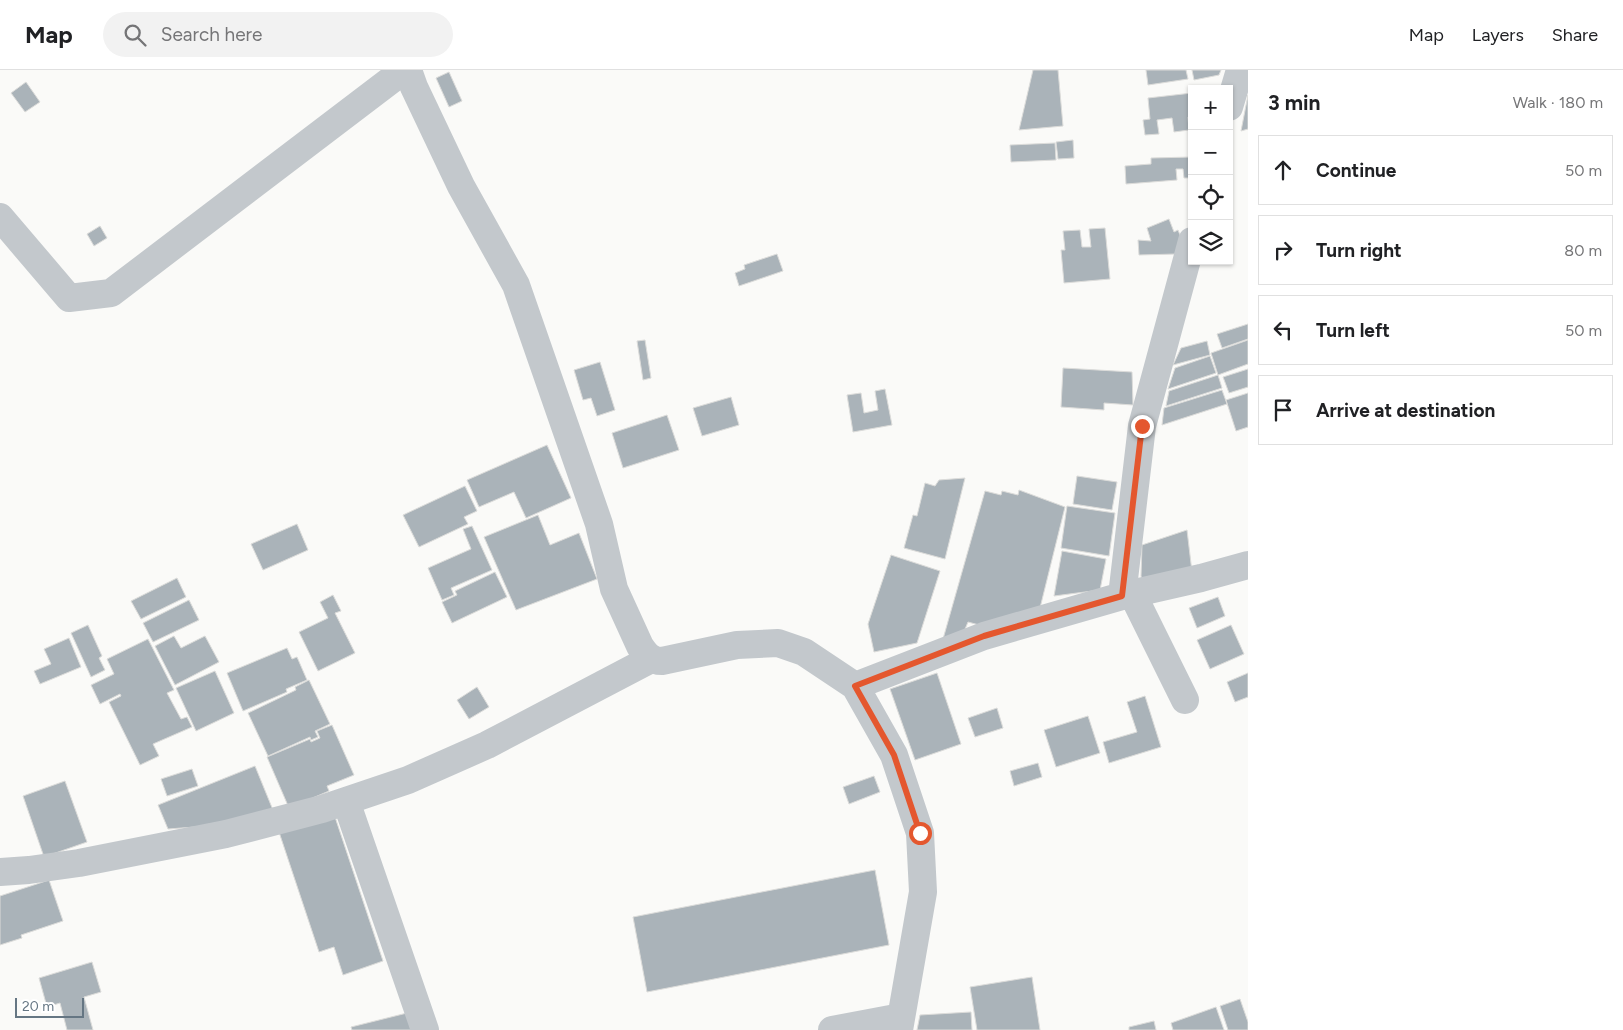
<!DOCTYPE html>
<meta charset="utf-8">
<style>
:root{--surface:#fff;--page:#f2f2f2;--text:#202124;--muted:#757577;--line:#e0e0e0}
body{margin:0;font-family:Figtree,sans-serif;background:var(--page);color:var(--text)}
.controls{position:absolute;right:15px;top:15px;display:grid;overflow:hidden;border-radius:0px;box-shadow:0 1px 4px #0004}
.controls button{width:45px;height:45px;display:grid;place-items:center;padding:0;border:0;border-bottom:1px solid var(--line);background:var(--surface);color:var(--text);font:25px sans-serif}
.scale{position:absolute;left:15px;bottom:12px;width:69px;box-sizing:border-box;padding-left:5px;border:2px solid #657683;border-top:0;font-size:14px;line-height:18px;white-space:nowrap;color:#657683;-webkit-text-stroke:4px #fff;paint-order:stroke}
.stop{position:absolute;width:15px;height:15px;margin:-11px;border:4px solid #e4572e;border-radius:50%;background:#fff}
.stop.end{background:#e4572e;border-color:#fff;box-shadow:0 1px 5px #0008}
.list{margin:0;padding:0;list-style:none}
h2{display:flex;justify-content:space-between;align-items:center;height:65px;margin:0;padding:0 20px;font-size:21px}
h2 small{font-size:16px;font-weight:400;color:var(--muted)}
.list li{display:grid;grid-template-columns:32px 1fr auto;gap:15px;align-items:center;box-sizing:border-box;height:70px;margin:0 10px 10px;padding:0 10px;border:1px solid var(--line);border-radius:0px}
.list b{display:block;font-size:19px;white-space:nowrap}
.list em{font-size:16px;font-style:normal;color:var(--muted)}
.icon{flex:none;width:28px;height:28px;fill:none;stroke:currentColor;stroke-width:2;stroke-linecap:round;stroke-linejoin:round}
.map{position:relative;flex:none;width:1248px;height:960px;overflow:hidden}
header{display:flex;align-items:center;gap:30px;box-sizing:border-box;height:70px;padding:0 25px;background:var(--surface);border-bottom:1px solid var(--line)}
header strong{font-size:24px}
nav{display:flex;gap:28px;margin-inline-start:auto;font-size:18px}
.search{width:350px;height:45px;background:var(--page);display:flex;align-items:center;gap:12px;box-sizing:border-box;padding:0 18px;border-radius:28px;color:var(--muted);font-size:19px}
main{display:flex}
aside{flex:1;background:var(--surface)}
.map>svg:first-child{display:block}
.building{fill:#aab3b9;stroke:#dcdcda}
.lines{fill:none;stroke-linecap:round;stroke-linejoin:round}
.minor{stroke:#c3c8cc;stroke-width:28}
.route{stroke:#e4572e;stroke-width:6}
</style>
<header>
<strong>Map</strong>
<div class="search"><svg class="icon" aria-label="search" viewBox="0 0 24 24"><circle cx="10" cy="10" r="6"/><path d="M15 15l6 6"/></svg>Search here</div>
<nav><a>Map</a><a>Layers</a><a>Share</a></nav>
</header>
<main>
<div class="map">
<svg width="1248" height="960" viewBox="0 0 1248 960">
<rect width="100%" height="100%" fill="#fafaf8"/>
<path class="building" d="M1033 0H1058L1063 56 1019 60Z
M1146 0H1186L1188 9 1148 15Z
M1192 0H1221L1219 5 1194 10Z
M449 2 462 31 449 37 436 8Z
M26 12 40 32 25 42 11 23Z
M1192 23V46L1188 47 1189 60 1174 62 1172 48 1157 50 1159 64 1145 65 1143 50 1150 49 1148 28Z
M1248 25V59L1241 61Z
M1073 70 1074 88 1058 89 1056 72Z
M1055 73 1056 90 1011 92 1010 75Z
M1192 87V108H1184L1183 99H1176L1177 110 1126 114 1125 96 1151 94V88Z
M1169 149 1174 162 1178 160 1182 170 1176 184 1139 185 1138 170 1151 171 1147 158Z
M100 156 107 168 94 176 87 164Z
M1105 158 1110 209 1064 213 1061 180H1065L1063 161 1080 160 1082 177H1091L1089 159Z
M777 184 783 201 739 216 735 203 745 199 744 195Z
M1248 254V269L1222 278 1217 264Z
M645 270 651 308 643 310 637 271Z
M1248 270V294L1218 305 1211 283Z
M1207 271 1210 285 1173 295 1181 278Z
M1210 286 1216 303 1168 319 1175 298Z
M600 292 615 340 597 346 591 328 583 330 574 300Z
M1063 298 1132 302 1133 335 1104 333V340L1061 337Z
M1248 299V317L1229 323 1223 307Z
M1218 305 1222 318 1166 336 1169 321Z
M885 319 892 355 853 362 847 325 861 323 864 343 878 340 875 321Z
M1222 320 1227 334 1162 355 1164 338Z
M1248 323V357L1236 361 1226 330Z
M731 327 739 355 702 366 693 338Z
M667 345 679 380 623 398 612 363Z
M547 375 571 428 526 448 514 422 479 437 467 410Z
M1077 406 1117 412 1112 440 1073 434Z
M965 408 945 489 904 478 913 445 917 446 925 413 935 416 939 410Z
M465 416 477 441 464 447 468 454 419 477 403 445Z
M1019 420 1065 437 1040 538 983 556 968 552 963 564 943 569 985 421 1001 425 1002 421 1018 425Z
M1067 436 1115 443 1109 486 1061 478Z
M538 445 550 475 579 463 597 509 516 540 484 467Z
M297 454 308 480 263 500 251 474Z
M472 456 492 500 451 518 454 525 442 530 428 498 471 479 463 459Z
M1187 460 1192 502 1144 517 1141 506 1142 475Z
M1062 481 1106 489 1100 520 1054 526Z
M891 485 940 501 917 573 874 582 868 554Z
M495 502 507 527 452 553 442 532 457 525 455 521Z
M177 508 186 527 141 549 131 531Z
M333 525 341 541 335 543 355 583 318 601 299 562 328 548 320 532Z
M1218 527 1225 546 1197 558 1189 538Z
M189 530 199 550 153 572 143 553Z
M88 555 102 586 99 588 105 600 91 607 71 563Z
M1231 555 1244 584 1210 599 1197 570Z
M174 566 181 578 205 566 219 592 175 615 155 576Z
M69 568 81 597 40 614 34 601 51 594 44 579Z
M148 569 174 620 167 623 181 649 187 647 192 657 153 674 159 686 140 695 109 632 121 626 120 624 100 634 91 615 114 604 107 589Z
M287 578 292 589 297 587 307 610 286 619 287 622 243 641 227 603Z
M215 601 234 643 196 661 176 618Z
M937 603 961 674 915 690 890 619Z
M1248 603V627L1235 632 1227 612Z
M309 610 330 654 315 661 318 667 311 670 310 667 268 686 248 643 296 620 295 617Z
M477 617 489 637 469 649 457 630Z
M1145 626 1161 677 1109 693 1103 672 1137 662 1127 632Z
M997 638 1003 658 975 667 968 648Z
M1088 646 1100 683 1056 697 1044 660Z
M332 655 354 705 327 716 329 721 289 738 267 687 310 669 311 672 320 668 317 661Z
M1038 693 1042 707 1014 716 1010 701Z
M255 696 275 745 235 754 168 759 158 735Z
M192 699 198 716 167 726 161 709Z
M874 706 880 722 849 734 843 717Z
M65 711 87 772 44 787 23 726Z
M334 744 383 891 343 905 334 877 319 882 279 762Z
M875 800 889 875 647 922 633 847Z
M49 810 63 851 21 865 22 868 0 875V826Z
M92 892 101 922 84 927 93 960H67L60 933 47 937 39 908Z
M1032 907 1040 960H977L970 917Z
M1240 929 1248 952V960H1228L1220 936Z
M1216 937 1224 960H1173L1171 953Z
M971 942 972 960H917L920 945Z
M407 943 411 960H352L351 957Z
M1154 951 1156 960H1129V957Z"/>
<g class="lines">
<path class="minor" d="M408 0 414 17 461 116 516 215 599 454 614 519 640 576C646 585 651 591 662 591L737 575 778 573 804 582 855 616 894 685 920 763 923 822 899 960
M1229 37 1240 0
M0 147 69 228 111 223 404 0
M1132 523 1185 630
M1122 526 1142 356 1192 171
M855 616 984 566 1122 526 1201 508 1248 495
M346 731 425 960
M0 802 29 800 79 793 226 764 322 739 408 710 487 675 651 589
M832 960 901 947"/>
</g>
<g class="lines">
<path class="route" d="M920 763 894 685 855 616 984 566 1122 526 1142 356"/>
</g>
</svg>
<div class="controls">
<button>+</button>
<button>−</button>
<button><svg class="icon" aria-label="locate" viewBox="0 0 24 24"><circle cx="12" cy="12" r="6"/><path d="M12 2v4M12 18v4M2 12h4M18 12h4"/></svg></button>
<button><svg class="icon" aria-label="layers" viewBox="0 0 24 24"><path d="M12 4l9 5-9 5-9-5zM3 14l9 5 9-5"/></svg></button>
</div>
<div class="scale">20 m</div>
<div class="stop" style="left:920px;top:763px"></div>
<div class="stop end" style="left:1142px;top:356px"></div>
</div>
<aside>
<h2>3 min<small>Walk · 180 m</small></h2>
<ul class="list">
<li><svg class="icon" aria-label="ahead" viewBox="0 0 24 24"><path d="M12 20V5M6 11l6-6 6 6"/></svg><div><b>Continue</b></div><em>50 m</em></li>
<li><svg class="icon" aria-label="right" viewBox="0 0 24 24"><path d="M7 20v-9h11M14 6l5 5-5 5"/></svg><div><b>Turn right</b></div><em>80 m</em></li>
<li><svg class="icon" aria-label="left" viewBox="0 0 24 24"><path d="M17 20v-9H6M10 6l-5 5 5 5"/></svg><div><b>Turn left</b></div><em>50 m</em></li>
<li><svg class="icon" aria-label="arrive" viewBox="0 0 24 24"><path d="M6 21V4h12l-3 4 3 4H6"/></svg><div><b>Arrive at destination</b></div></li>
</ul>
</aside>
</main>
